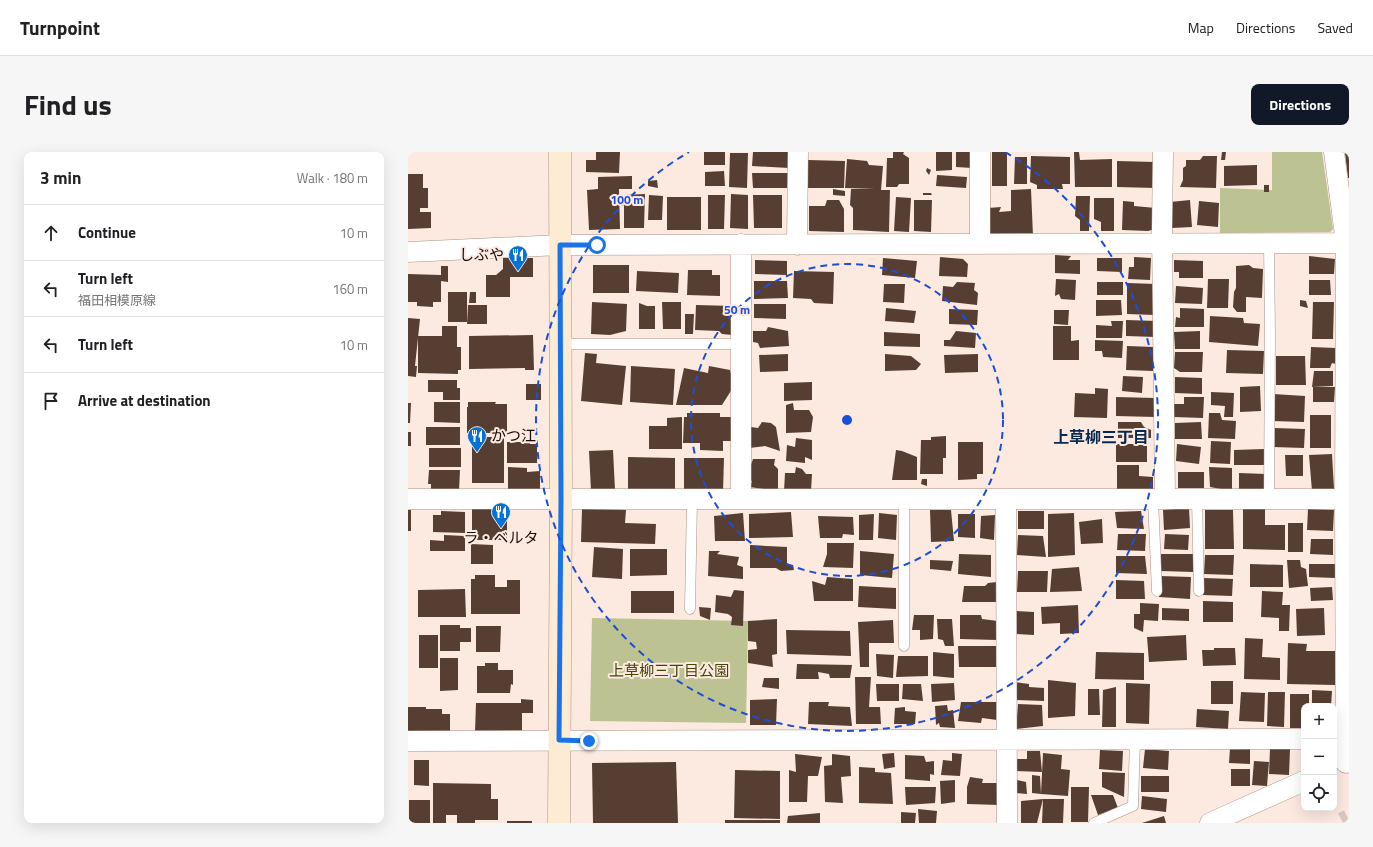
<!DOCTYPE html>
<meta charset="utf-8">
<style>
:root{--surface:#fff;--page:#f6f6f6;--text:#202124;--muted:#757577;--line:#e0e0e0;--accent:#111827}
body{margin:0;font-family:"Titillium Web","Noto Sans JP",sans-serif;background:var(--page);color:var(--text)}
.controls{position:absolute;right:12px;bottom:12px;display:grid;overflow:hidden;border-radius:8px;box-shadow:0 4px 16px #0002}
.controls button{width:36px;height:36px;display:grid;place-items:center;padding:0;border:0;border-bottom:1px solid var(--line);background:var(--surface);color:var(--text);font:20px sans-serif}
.stop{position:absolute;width:12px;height:12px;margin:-9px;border:3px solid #1a73e8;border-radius:50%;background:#fff}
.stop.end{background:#1a73e8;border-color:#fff;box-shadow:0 1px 4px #0008}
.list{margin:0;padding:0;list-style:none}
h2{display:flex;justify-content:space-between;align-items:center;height:52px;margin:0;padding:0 16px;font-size:17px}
h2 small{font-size:13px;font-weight:400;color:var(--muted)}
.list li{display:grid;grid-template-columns:26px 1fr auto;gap:12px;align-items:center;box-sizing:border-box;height:56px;padding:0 16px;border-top:1px solid var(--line)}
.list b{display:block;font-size:15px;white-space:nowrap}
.list p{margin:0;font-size:13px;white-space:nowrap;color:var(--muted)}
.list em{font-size:13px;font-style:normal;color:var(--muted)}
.icon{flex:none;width:22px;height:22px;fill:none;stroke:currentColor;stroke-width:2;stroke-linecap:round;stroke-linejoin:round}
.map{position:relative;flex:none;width:941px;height:671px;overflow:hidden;border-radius:8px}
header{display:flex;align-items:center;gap:24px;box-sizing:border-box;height:56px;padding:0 20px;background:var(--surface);border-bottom:1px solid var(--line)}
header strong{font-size:19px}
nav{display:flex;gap:22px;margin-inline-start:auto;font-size:14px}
.intro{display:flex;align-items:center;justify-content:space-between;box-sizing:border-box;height:96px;padding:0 24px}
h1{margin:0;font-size:28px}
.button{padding:10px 18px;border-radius:8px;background:var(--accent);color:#fff;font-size:14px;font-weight:700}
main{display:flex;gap:24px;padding:0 24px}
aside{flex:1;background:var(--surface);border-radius:8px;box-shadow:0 4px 16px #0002}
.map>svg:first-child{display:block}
.green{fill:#bdc292}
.building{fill:#573e33}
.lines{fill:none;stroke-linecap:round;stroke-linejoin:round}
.highway-tunnel{stroke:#dac8c0;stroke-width:22;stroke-dasharray:22 11;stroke-linecap:butt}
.lane-casing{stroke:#ad9183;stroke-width:11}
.street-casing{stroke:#ad9183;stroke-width:21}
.secondary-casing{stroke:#ad9183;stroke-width:23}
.lane{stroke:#fff;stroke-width:10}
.street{stroke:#fff;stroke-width:20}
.secondary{stroke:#fdecd3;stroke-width:22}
.route{stroke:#1a73e8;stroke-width:5}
.ring{fill:none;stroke:#1d4ed8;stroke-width:2;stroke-dasharray:7 5}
.labels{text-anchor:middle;stroke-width:4;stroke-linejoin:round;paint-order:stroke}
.poi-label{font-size:15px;fill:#170d08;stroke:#fce9e0;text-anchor:end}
.park-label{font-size:15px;fill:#424506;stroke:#fce9e0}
.neighbourhood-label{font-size:16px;font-weight:bold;fill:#072950;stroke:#fce9e0}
.centre{fill:#1d4ed8;stroke:#fce9e0;stroke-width:2}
.ring-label{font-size:12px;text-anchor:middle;font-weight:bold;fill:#1d4ed8;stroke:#fce9e0;stroke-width:4;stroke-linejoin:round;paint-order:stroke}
</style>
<header>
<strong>Turnpoint</strong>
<nav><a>Map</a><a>Directions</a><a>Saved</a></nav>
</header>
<div class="intro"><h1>Find us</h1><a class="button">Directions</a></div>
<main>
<aside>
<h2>3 min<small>Walk · 180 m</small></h2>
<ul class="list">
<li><svg class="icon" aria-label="ahead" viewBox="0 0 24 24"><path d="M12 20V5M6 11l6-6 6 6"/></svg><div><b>Continue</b></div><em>10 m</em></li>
<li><svg class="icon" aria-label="left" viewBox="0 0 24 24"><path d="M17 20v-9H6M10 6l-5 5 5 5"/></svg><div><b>Turn left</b><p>福田相模原線</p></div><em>160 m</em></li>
<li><svg class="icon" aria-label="left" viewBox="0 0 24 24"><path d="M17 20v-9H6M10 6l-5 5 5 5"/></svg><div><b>Turn left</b></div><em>10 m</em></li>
<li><svg class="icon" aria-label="arrive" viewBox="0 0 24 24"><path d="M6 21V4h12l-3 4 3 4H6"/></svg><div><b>Arrive at destination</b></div></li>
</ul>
</aside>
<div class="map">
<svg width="941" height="671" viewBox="0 0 941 671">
<rect width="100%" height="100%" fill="#fce9e0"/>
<path class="green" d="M864 0H914L925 77 922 80 812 81V36L864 38Z
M184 466 340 469 338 571 182 569Z"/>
<path class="building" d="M188 0H212L211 21 178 20V8H188Z
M296 0H317V13H296Z
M345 0H381V16L344 14Z
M485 0H496L495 2 501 6V32H491L489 35H478L479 6H485Z
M528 0H544V18L528 19Z
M548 0H565L564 16 548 15Z
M584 0H599V34H584Z
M666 0H671L672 8 704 7V35H667Z
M814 0H818L817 8H813Z
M322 1H340L339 36 321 35Z
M937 1H941V26H940Z
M623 4 662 5V32H654L655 37H629V33L622 30Z
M795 4H809L808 36 772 35 775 28V16L778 14V8H792Z
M607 5H619V32H606Z
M439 7 459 9 461 13 475 14 473 38H482L481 80 445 78V56L442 53 443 37H467L437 36Z
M400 8 437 9 436 36H400Z
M709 9 747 10V36L709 35Z
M849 13V33L816 34V14Z
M519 16 523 18 521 23 518 19Z
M316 19 317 34H297V20Z
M344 21H380V36H345Z
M0 22H15V36H20V56H12V60H23V76L0 77Z
M529 23 559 25 558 36 528 34Z
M224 24V37H211L212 77 181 78 179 38 190 37V25Z
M249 28 250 36 240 34V29Z
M856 33H861V40H856Z
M425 37 437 39V44L425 43Z
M623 37 625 84 581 86 580 56 593 55 591 60 603 59V38Z
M515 41H523L524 43H515Z
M237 42 236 76H216V43Z
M323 42 340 43V77L322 76Z
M241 43 255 44 254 68H240Z
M300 43H317L316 77H300Z
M345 43H374V76H346Z
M668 44H682L681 79H672V68L667 64Z
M259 45H293V78H259Z
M488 45 503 46 501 80 486 79Z
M686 46H706V79H693V70L686 67Z
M419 48H431L436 57V80L401 79V54H417Z
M506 48H524L523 80 506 79Z
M782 48 784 75 764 76 762 50Z
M715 49 726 50V54L748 56 747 77 740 79 714 78Z
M791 49 811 51 810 75 789 73Z
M647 103 663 104 660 108H672V122L647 121Z
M901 104 927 107 926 122H901Z
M532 105 555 107 560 112 559 125 531 124Z
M726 105 743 106 742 128 720 127 721 115H726Z
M95 106H125V125H102V145H78V123H88L95 117Z
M475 106 509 109 507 126 474 123Z
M689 106H714V120L689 119Z
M347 108 379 109V123L347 122Z
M766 108 795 109V126H771V120H766Z
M185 113H221V141H185Z
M841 113 845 116 855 117 854 146 838 145V160H829L825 155 826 140 828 136V114Z
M33 114H40V130L33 129V150H25V155L9 154V150H0V122L33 123Z
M280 118H304V123H312V144L279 143Z
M229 119 271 121 270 141 228 139Z
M386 119 426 120 425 152 406 151 403 147 385 146Z
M648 127 668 128 667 148 653 147 651 142 647 144Z
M800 127H821L820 156H799Z
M901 128H922L923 143H901Z
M346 129H379L380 146 346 147Z
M549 130 567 131 566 138 570 141 569 153 534 149 535 134 545 135Z
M689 130H715V143H689Z
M719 131 748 132 747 163 719 162Z
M476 132H497L496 151 475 150Z
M768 134 795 136 794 152 767 151Z
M40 140H59V170H40Z
M62 140H68V151H61Z
M688 148H713L714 163 688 164Z
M892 148 898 149 900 156 892 154Z
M184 150 219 152 218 179 202 183 183 182Z
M254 150H273V177H255Z
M905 150H926L925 187H904Z
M231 151 239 154H247V177H231Z
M346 152H378V167L346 166Z
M60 153H79V172H59Z
M288 153 326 154 325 183 314 182 311 179 287 178Z
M478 156 508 159 506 171 477 169Z
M772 156 796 157V175H767L768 165 772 166Z
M541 157 570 158 569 173 541 172Z
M646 158H661L660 173 646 172Z
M277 162H286L285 182H277Z
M802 164 835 166 836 171 852 172 850 194 801 190Z
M0 166 12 167 7 214H9L8 225 0 224Z
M718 168 749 169 748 185 718 184Z
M703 169H715L714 186H688V173L704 174Z
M34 174H49V195H53V218H50V222L10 221V184H34Z
M645 174H663V189L671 188V208H645Z
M360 175 380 179 381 194 352 196 350 191 345 190V179H358Z
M548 179 568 181 567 196 536 194V188H542Z
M792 179V197H767L766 180Z
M476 180 512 182V195L476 194Z
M125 183 126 218H117V216L61 217V184Z
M687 188 715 189 714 206 695 205 694 199H687Z
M719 194 746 195 745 219 718 218Z
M903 195 928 196V212L924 211 922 216H902Z
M819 198 856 199 855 222 818 221Z
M767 200H795L794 220H772L766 216Z
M177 201 189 202 188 211 218 214 214 253 173 249Z
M380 202V219L352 220 351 203Z
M477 202 503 204 513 212 508 218 477 219Z
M570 202V220L537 221 536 203Z
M868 204H897L898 233H868Z
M223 214 267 217 265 253 222 250Z
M301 214 322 218 326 234 314 253H268L276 216 300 221Z
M906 219H925V234L904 235Z
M715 224 735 225 734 241 714 239Z
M767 225 794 226V242L767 241Z
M20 228H49V236H52V248H35V240H20Z
M404 230V248L376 249V231Z
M118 232H133V248H118Z
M852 234 853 259 832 260V235Z
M905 235H927L926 250H905Z
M687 236 700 237 699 266 666 265 667 241 687 242Z
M803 240 826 241 825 265H816L817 254 803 253Z
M865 242 897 244 896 270 864 269Z
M708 245 747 246V265L708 264Z
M776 245H796L795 266 766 265V252H776Z
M26 250H52V271L26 270Z
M60 250H88L87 252H99V281H59V255H60Z
M0 251H3L2 271H0Z
M385 251 386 258H401L405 265 403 280 378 281V253Z
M279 261H312V265H324V289H315V299L292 298V291H275L276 265H279Z
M801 261H812L814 268 828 269 827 287 800 286Z
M902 263H923V296H902Z
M274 265V297H241V274H259V266Z
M354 270 363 271 368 275 372 299 357 294 341 296 343 275 350 276Z
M710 270H733L736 275 743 278V286H710Z
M793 270 794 287H767V271Z
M18 275H52V293H18Z
M866 276 897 277 896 296 865 295Z
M0 280H3V294H0Z
M538 284V306H535V322H512L513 288H523V285Z
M64 285H96V331H64Z
M388 286 404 288V308L397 305V311L378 309 379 293 387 295Z
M803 289 823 290 822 312 802 311Z
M99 290H122V292H129V311H99Z
M550 290H575V322H569V327L550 328Z
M708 292H739V310H708Z
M769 292 793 295 791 312 768 309Z
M21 296H53V315H21Z
M856 297V313H826V298Z
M205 298 207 338 183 339 181 299Z
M488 298 494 299 509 305V328H484Z
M924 302 926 337 904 339 901 303Z
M877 303H895V324H878Z
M220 305 267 306V338L220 337Z
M276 306H316L315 340 276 339Z
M345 307H367L366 313 370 317V339L341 335 344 330 340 321Z
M709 313H731V324L745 325V337H709Z
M100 315 119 316V320L132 319V339H100Z
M388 315 394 317 398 322H404L403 339H376L377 321H387Z
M801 315 824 316V339L802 335Z
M21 318H52L51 339H23V332H20Z
M770 320H796V336H770Z
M831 321 858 322 857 341 831 338Z
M514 327H519V334L513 332Z
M835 354H857V373H877V398L835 397Z
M781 356 782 376 756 378 755 358Z
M64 357H99V388H64Z
M174 357 218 358 217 371 248 372 247 392 173 390Z
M900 357 926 358 925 379 899 378Z
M0 358H3V379H0Z
M522 358H543L546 389 523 390Z
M797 358H825L826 397H797Z
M33 359 57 360V381L25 380V363H33Z
M610 359H636V377H610Z
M733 359 736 377 709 376 707 360Z
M383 360 385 385 341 386V362Z
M335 361 337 389H307L306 364Z
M471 361 489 363 488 388 470 386Z
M666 361 667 403 640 405V362Z
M466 362 465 388H451V363Z
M550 362H567V386L550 385Z
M587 363 586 388 572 386 573 364Z
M410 364 445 365 446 383 435 382 434 386H412Z
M694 367 695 391 673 392 671 370Z
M880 371H895V400H880Z
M710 382H738L737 399 709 398Z
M757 382 781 383 780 398 756 397Z
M36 383 57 384V399H22V388L36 389Z
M610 383 635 384 638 405 609 403Z
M903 387H925V403L902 402Z
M419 391H446L445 416 415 415 419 402Z
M63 392 85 393V412H63Z
M342 393 379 395V412L385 413 386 418 373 419 368 416H342Z
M186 395 215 397 214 427 184 425Z
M222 397H259V423L222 424Z
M301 399H312L309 402 331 405 329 413 335 415V427L300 424Z
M452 399 486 402 484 426 452 423Z
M551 402 583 403V425L550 422Z
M753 402H785V420L753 419Z
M797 403H826L825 423 796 422Z
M708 404H737L739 422 708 421Z
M522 408 545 409 543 419 522 417Z
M879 408H892L893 415 898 417 900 434 881 436Z
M842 412 875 413V435H842Z
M901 412H927V426L901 425Z
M671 415 674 439 642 440 644 417Z
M610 419H640L639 440H609Z
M67 423H87V435H99V428H112V462H63V427H67Z
M752 424 783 425 782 447 751 445Z
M419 425 445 427V449H406L404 429 417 433Z
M796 426 825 427 824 444 795 443Z
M708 428 736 429 737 447H708Z
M589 430V450H554L556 434H577L580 431Z
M451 434 488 436V457L450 455Z
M924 435 925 448 903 449 902 436Z
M57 437 58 465H10V438Z
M326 438 336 439 335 474 323 473 324 465 320 462 307 460 308 443 323 445Z
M223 439H266V461H223Z
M854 439 875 440 874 453H882L881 479H871V466L853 465Z
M795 449 825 450V470H795Z
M732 451 751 452 750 469 736 468 735 480 726 476V462H732Z
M670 453 671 481 652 482V471L634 472 633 455Z
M291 455 303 456 302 468 292 464Z
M754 456 781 457V469L754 468Z
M916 456 917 483 889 484 888 457Z
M608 459 626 460V483L606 482Z
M506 463H526L525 487 512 488V478H504Z
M552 463H573L574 467 590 469 589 488 552 487Z
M369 467V502L364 503 365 515 340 511V498L349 497 348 490 340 489V469Z
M529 467H544L546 494H537L535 488 530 487Z
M485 468 486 491H461V515H452L450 470Z
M32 473H52V476H63V490H52V499H32Z
M68 474H93L92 500H68Z
M378 478 442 479 443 504 379 502Z
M11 483H30V516H11Z
M778 483 779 508 741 510 739 485Z
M837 486 855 487 854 505 872 506V528L836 527Z
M880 491 899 492 898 499H927V533L879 532Z
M550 494H589L590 515H551Z
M806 496H827L828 513 795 514 794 498H806Z
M525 500 546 502V526L525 524Z
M688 500 736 501V528L687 527Z
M468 502 486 503 485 526 469 524Z
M490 504H520V524L488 525Z
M32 506H50V538L32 539Z
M77 511H90V518H105V533L103 532 102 541H69V514H77Z
M389 512 444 513 442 526H422L421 522 410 520 411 527H388Z
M447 525H463L461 555H472L473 572H448Z
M356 526H371V537L354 535Z
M640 528 668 531 667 564 640 566Z
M803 529H825V552H803Z
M606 530 621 532V535L636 536V549L606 548Z
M546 531 547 548 524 550 523 532Z
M718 531 742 532 741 572 718 571Z
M468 532H491V549H469Z
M495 532H513L515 549 494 547Z
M708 535V575H694L695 538Z
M680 537H691L692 563H680Z
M904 538 924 539 923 554H904Z
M833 540 857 541 856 570 831 569Z
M860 540H877L876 575 859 574Z
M882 542H901V554H896V576H882Z
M113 547 125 548V561H114V581L67 580 68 551H113Z
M369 547 368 573H342V548Z
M401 550H421L420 554 442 555 444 574 400 572Z
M553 550H590L589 568 574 566 573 571 550 569Z
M610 552 634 553 635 574 608 577Z
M539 553 540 559 545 558 547 576 532 575 531 571 528 573 527 554Z
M0 555H18V557H34V562H42V581H0Z
M497 555V559L508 560 507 572H486L487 556Z
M789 557 821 559 820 577 788 575Z
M822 596 842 597V612L821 611Z
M737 597 761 599 760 618 735 616Z
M862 597H882L881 623 861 622Z
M692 598 715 599 714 619 691 617Z
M619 599H632L634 620 607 619 608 607H619Z
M486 601 487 615 476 617 474 602Z
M544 601 554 602 552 624 533 623 535 608 544 609Z
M635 601 654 603 653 617 662 618 660 644 633 642 624 641V623L632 624 633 642Z
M387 602 414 605 410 624H400L399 650H381V618L388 620Z
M424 602 442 604 443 624 433 625 435 651 417 650 416 614 424 613Z
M497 603 516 604 518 610 526 609V623L522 622V629L497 627Z
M6 608H21V634L6 633Z
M846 609 861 610 859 634 844 633Z
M268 610 270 671H185L184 611Z
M451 615 467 616V620L483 621 485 652 451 651Z
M823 617H842V634H823Z
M327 618 372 619V667L326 666Z
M694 620 717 621 716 645 694 635Z
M733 624H761V640H733Z
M562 625 575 627 574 631H591L592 653 559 652V635Z
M547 628V650L533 652 532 629Z
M609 628 618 630 619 642 608 641Z
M25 631 83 632V647H90V668H67V671H49V663H38V671H25Z
M497 635H528L527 651 498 653Z
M663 635H681L680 670H663Z
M683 643H705L710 656 690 663Z
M734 644 759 647 758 660 733 657Z
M635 647 629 671H613V649Z
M635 647H656L655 671H634Z
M1 648H22V671H1Z
M510 657 529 659 528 671H511Z
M493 660 508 661 507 671H493Z
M412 661V671H379L380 664Z
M756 664 758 671H734Z
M317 668H372V671H317Z
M99 669H124V671H99Z"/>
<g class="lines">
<path class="highway-tunnel" d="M935 671 941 668"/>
<defs>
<path id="lane" d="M152 192H333
M745 347 749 439
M789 347 791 439
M861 347 862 183 861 91
M282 457 284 347
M496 494V347
M686 671 725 654 727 588"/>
<path id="street" d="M755 0 754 77 757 347
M926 0 938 91 937 347 938 611
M572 92V0
M389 93 390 0
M0 100 152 93 941 91
M0 347H937L941 350
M333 347V92
M598 347 599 671
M0 589 896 587
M802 671 896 629"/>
<path id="secondary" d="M151 671 153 347 152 0"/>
</defs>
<use href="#lane" class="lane-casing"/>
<use href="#street" class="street-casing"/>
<use href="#secondary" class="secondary-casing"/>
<use href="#lane" class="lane"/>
<use href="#street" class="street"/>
<use href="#secondary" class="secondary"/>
</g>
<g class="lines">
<path class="route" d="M181 589 151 588 153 347 152 93H189"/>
</g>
<g class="ring">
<circle cx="439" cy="268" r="156"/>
<path d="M597 0A311 311 0 1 1 281 0"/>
</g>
<defs>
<symbol id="restaurant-pin" viewBox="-11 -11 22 30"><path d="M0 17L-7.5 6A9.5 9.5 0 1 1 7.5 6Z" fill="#0271d9" stroke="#fce9e0"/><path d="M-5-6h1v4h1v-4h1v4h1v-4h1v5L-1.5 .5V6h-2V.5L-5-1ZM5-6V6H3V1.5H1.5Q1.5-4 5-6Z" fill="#fff"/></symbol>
</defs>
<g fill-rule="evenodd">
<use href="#restaurant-pin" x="99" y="92" width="22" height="30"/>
<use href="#restaurant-pin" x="58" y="273" width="22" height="30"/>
<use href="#restaurant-pin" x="82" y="349" width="22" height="30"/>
</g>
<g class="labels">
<g class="poi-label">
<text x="96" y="108">しぶや</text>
<text x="83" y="289" text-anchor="start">かつ江</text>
<text x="93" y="391" text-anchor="middle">ラ・ベルタ</text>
</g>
<g class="park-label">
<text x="261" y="524">上草柳三丁目公園</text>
</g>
<g class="neighbourhood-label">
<text x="693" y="291">上草柳三丁目</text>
</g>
</g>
<circle cx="439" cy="268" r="6" class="centre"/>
<g class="ring-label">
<text x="219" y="52">100 m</text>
<text x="329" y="162">50 m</text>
</g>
</svg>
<div class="controls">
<button>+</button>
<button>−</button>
<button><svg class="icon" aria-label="locate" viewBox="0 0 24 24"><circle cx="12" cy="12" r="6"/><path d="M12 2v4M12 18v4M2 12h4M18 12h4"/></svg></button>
</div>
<div class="stop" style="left:189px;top:93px"></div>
<div class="stop end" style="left:181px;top:589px"></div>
</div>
</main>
